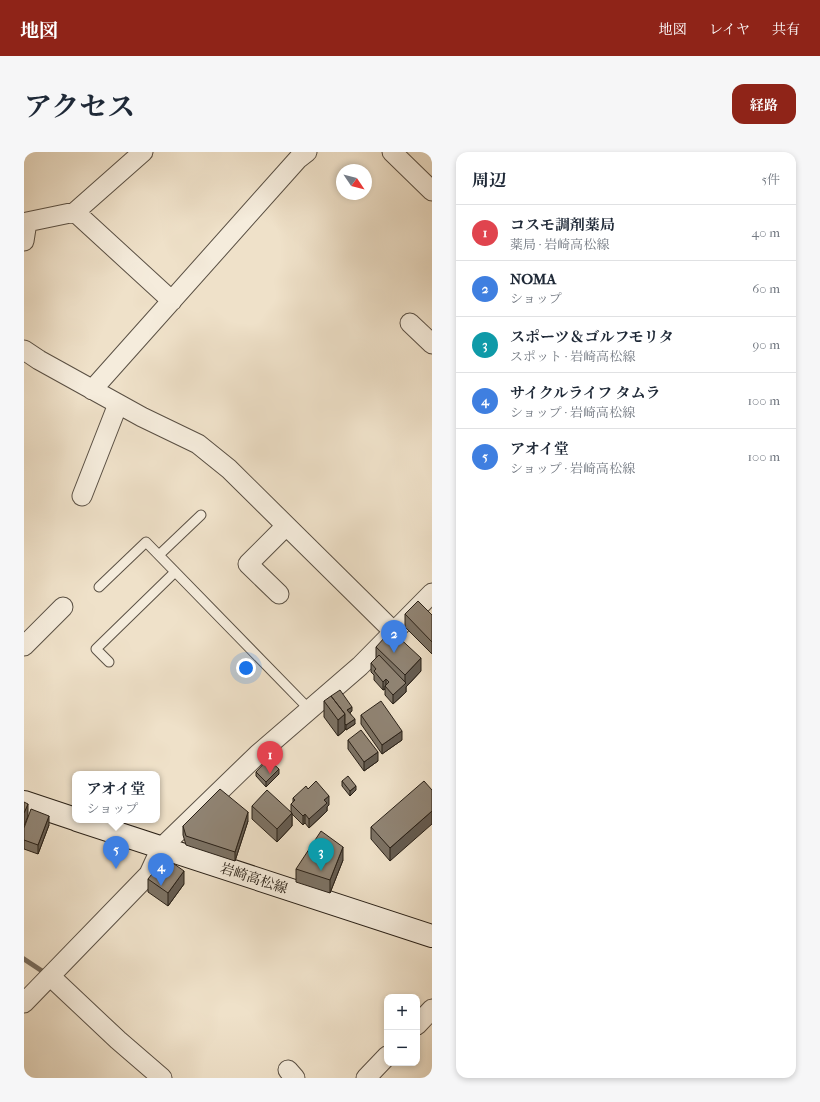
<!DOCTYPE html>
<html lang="ja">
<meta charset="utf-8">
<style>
:root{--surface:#fff;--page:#f6f6f7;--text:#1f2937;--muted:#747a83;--line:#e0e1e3;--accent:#8f2418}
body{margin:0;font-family:"IM FELL French Canon","Noto Serif JP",serif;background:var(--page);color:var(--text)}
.controls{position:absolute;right:12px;bottom:12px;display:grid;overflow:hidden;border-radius:8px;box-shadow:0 2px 6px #0003}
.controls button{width:36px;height:36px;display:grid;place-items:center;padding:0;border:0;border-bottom:1px solid var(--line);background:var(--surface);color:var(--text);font:20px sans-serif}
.compass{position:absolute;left:312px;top:12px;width:36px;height:36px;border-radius:50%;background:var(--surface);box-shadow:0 2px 6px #0003;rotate:125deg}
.you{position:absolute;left:222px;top:516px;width:14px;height:14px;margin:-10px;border:3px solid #fff;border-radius:50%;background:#1a73e8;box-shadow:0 0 0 6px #1a73e833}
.badge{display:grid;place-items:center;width:26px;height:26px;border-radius:50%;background:var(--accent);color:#fff;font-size:13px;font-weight:700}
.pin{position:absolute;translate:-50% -33px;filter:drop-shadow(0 1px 2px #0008)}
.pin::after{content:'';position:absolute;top:21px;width:14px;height:12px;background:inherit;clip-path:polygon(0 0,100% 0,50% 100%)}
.popup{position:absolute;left:48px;top:619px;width:88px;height:52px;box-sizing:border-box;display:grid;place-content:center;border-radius:8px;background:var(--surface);filter:drop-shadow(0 1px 3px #0005);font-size:13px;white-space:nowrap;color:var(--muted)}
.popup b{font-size:15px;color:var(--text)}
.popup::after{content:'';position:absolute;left:50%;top:100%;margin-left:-8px;border:8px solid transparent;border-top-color:var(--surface)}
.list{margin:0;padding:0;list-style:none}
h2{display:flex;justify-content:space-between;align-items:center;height:52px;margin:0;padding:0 16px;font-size:17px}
h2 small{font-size:13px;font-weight:400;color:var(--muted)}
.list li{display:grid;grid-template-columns:26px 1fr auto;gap:12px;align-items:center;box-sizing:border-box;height:56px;padding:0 16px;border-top:1px solid var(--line)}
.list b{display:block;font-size:15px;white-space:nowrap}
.list p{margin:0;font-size:13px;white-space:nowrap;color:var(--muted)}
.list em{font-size:13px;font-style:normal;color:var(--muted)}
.map{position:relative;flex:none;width:408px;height:926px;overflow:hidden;border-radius:12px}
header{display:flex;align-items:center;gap:24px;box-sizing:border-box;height:56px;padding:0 20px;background:var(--accent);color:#fff}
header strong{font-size:19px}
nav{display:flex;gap:22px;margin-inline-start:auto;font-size:14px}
.intro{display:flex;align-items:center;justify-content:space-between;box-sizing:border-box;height:96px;padding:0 24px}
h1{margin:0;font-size:28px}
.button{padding:10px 18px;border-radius:12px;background:var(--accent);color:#fff;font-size:14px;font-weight:700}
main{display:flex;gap:24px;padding:0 24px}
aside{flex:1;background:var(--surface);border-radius:12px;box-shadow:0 2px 6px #0003}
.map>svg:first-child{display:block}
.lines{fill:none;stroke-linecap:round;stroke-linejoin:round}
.stream{stroke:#786c5d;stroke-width:5}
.service-casing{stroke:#5a5044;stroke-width:11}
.minor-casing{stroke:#5a5044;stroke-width:21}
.secondary-casing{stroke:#292017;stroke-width:24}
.service{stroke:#f5ecdc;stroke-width:9}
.minor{stroke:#f5ecdc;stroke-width:19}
.secondary{stroke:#f5ecdc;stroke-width:22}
.wall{fill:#7c7264;stroke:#292017}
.shaded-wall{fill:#655c51;stroke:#292017}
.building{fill:#908474;stroke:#292017}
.labels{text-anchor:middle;stroke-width:4;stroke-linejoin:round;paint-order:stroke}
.street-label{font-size:14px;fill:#292017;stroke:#f5ecdc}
</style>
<header>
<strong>地図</strong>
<nav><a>地図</a><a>レイヤ</a><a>共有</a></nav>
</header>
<div class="intro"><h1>アクセス</h1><a class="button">経路</a></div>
<main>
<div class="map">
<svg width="408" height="926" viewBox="0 0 408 926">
<rect width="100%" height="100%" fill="#efe1c9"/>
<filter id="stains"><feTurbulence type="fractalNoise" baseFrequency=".005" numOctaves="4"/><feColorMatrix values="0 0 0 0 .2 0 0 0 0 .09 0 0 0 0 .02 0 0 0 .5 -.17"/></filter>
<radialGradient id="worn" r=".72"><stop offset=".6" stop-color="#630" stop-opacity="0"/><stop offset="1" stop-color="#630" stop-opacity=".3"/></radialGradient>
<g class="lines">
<path class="stream" d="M0 807 18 819"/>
<defs>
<path id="service" d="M135 403 177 363
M75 435 122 390 285 557
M85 510 72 497 151 420"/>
<path id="minor" d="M119 0 51 60 148 149
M368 0 408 39
M0 89 3 70 51 60
M386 171 408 192
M0 198 15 208 118 265 174 292 205 317 370 480
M68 238 274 7 283 0
M58 344 94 252
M255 442 224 412 262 374
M0 494 39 455
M26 824 94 888 138 926
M0 851 125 722 137 696 233 603 336 514 408 441
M393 873 408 857
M264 918 271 926
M342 926 363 904"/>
<path id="secondary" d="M0 650 51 667
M53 668 408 784"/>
</defs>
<use href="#service" class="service-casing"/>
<use href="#minor" class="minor-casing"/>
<use href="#secondary" class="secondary-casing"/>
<use href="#service" class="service"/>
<use href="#minor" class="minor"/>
<use href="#secondary" class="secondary"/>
</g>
<path class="wall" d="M381 462 408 463V502L381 475Z
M352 495 397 519 382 535V540L369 552 361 543V537L359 538 350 528V523L347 520V511L352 506Z
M300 549 328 559 326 561 331 572 322 578 321 576V578L314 584 300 565Z
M337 563 378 588 358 602 337 572Z
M324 588 354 609 340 619 324 597Z
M232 620 255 622 242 635 232 624Z
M318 629 332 638 326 644 318 634Z
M284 637 305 653 303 655V659L285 676 281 671 279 673 268 662V674L253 690 228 667V654L267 660V652L269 650V646Z
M408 638 366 709 347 687V675Z
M224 669 211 709 162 693 159 683V674Z
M25 673 14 702 0 697V676Z
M319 708 306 741 272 730V717Z
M140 716 160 732 144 754 124 740V727Z"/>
<path class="shaded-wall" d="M397 506V519L382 535V540L369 552V543L381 531V523Z
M362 527V535L361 534V537L359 538V530Z
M328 555V559L323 563V558Z
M321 562V578L314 584V568Z
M331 567V572L322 578V573Z
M378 579V588L358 602V593Z
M354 600V609L340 619V610Z
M255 617V622L242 635V630Z
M332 634V638L326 644V639Z
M305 644V653L303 655V659L285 676V667L300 648Z
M4 652V664L0 674V661Z
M408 659V672L366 709V696Z
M224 660V669L211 709V700Z
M268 661V674L253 690V677Z
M281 662V671L279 673V664Z
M25 664V673L14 702V693Z
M319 695V708L306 741V728Z
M160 719V732L144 754V741Z"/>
<path class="building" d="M394 449 408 463V490L381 462Z
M370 481 397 506 381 523 352 495 361 485 363 488Z
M355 503 382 531 369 543 361 534 365 530 362 527 359 530 350 519 352 517 347 511Z
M316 538 328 555 323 558 331 567 322 573 321 572V562L307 544Z
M307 544 321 562 314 568 300 549Z
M357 549 378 579 358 593 337 563Z
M337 578 354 600 340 610 324 588Z
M244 607 255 617 242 630 232 620Z
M324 624 332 634 326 639 318 629Z
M292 629 305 644 300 648 303 651 285 667 281 662 279 664 267 652 271 648 269 646 282 634 284 637Z
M400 629 408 638V659L366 696 347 675Z
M196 637 224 660 211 700 162 684 159 674Z
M243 638 268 661 253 677 228 654Z
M0 650 4 652 0 661Z
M7 657 25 664 14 693 0 688V676Z
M297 679 319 695 306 728 272 717Z
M146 709 160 719 144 741 124 727 135 713 140 716Z"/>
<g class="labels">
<g class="street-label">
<text transform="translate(230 726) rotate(18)" y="5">岩崎高松線</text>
</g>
</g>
<rect width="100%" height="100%" filter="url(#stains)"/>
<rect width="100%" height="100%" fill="url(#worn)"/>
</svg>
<div class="controls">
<button>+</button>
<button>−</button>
</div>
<svg class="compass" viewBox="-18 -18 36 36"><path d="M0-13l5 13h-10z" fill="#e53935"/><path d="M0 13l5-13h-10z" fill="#747a83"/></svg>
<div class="you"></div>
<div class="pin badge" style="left:246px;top:622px;background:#e0444e">1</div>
<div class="pin badge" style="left:370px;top:501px;background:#3f7fe0">2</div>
<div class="pin badge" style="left:297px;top:719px;background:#0f9aa8">3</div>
<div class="pin badge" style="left:137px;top:734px;background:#3f7fe0">4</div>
<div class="pin badge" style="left:92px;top:717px;background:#3f7fe0">5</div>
<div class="popup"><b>アオイ堂</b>ショップ</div>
</div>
<aside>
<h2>周辺<small>5件</small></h2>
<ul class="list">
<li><span class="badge" style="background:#e0444e">1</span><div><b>コスモ調剤薬局</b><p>薬局 · 岩崎高松線</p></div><em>40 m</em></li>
<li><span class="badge" style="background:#3f7fe0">2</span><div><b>NOMA</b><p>ショップ</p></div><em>60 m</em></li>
<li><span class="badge" style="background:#0f9aa8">3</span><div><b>スポーツ＆ゴルフモリタ</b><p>スポット · 岩崎高松線</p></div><em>90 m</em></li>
<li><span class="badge" style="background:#3f7fe0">4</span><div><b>サイクルライフ タムラ</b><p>ショップ · 岩崎高松線</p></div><em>100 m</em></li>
<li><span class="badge" style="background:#3f7fe0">5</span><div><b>アオイ堂</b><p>ショップ · 岩崎高松線</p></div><em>100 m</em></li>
</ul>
</aside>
</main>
